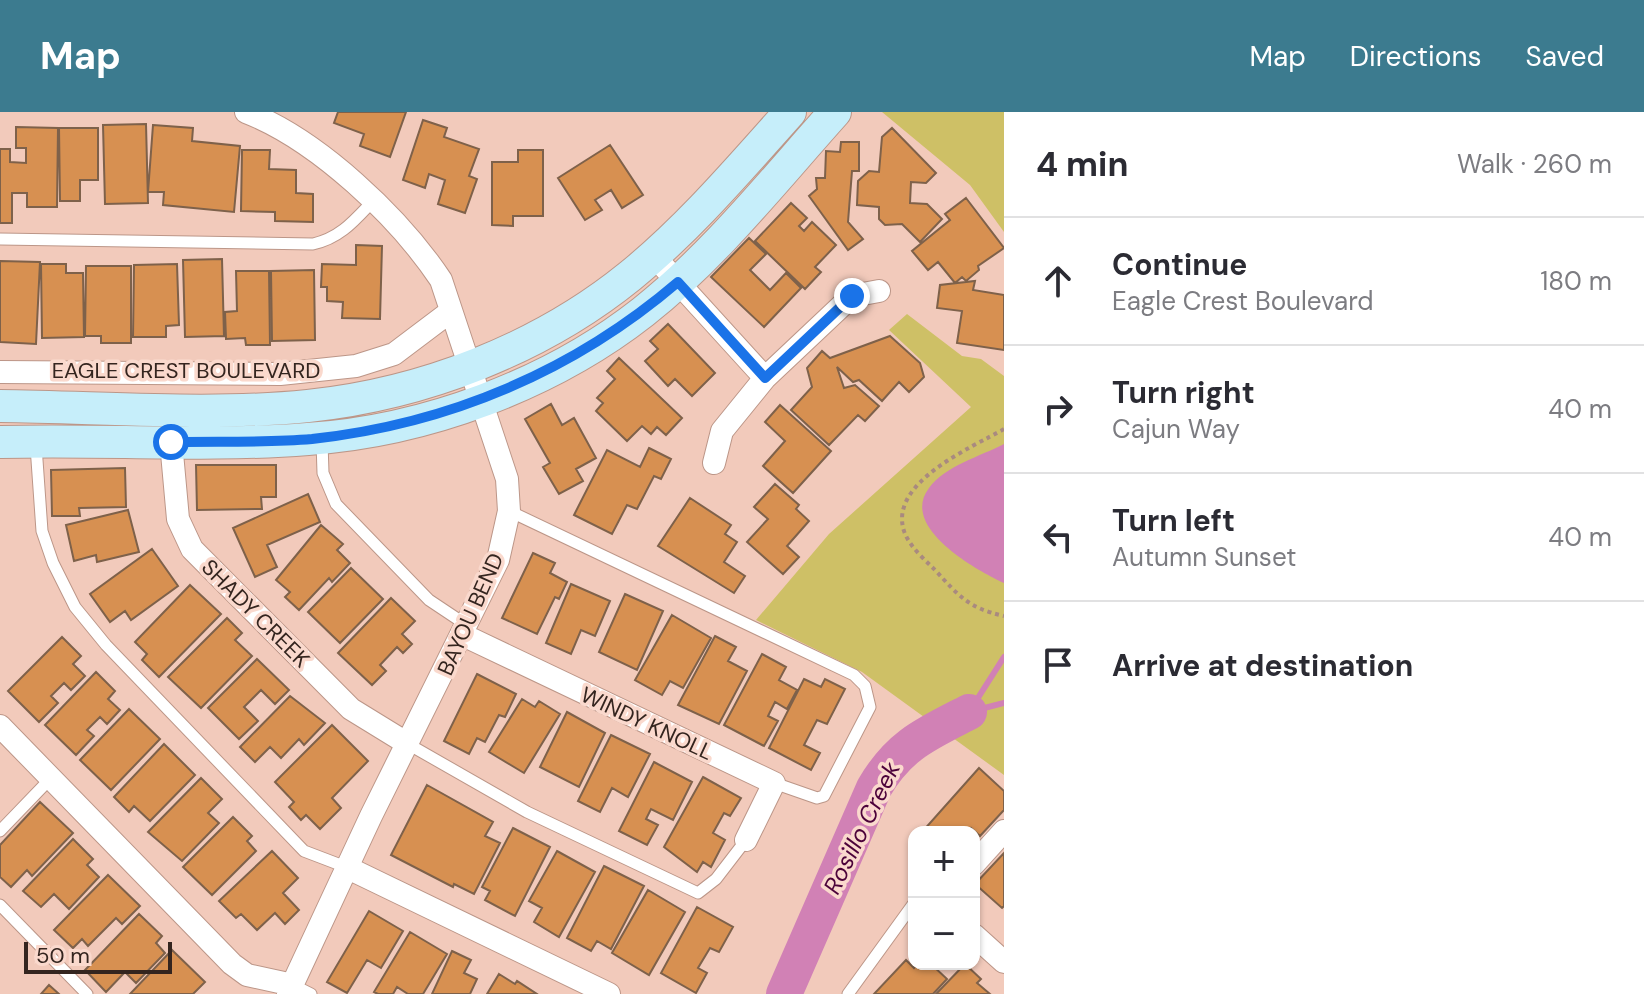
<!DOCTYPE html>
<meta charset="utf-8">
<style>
:root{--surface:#fff;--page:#f7f7f7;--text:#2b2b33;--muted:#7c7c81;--line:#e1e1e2;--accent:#3c7b8f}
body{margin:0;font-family:"DM Sans",sans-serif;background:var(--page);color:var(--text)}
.controls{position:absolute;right:24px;bottom:24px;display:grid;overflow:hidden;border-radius:16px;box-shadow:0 2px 6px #0004}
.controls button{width:72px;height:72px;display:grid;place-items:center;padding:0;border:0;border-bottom:2px solid var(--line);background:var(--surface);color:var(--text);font:40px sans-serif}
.scale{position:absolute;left:24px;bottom:20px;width:148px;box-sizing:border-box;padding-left:8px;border:4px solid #34251f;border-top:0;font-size:22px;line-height:28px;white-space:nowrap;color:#34251f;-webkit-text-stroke:6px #fad9cd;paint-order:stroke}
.stop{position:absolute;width:24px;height:24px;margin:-18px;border:6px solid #1a73e8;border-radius:50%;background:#fff}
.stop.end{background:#1a73e8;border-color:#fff;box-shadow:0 2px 8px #0008}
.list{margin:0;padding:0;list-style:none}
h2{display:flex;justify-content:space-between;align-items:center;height:104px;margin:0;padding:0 32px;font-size:34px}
h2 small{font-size:26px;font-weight:400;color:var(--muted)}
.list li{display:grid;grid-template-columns:52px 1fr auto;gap:24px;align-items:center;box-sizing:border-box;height:128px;padding:0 32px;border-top:2px solid var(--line)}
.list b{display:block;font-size:30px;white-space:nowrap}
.list p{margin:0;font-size:26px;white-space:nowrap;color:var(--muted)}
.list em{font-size:26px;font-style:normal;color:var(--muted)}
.icon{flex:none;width:44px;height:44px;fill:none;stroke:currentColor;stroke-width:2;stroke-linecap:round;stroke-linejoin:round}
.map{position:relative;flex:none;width:1004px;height:882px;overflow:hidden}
header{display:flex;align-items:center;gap:48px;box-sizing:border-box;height:112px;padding:0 40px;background:var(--accent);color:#fff}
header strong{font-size:38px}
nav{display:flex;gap:44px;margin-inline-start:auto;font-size:28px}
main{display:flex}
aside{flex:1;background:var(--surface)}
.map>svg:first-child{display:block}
.green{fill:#cec066}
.water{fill:#d181b5}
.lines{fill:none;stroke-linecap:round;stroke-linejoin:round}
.stream{stroke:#d181b5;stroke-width:6}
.river{stroke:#d181b5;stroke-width:36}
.building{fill:#d79051;stroke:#7e614a;stroke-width:2}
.service-casing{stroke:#bc9688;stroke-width:13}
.minor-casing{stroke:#bc9688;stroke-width:24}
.secondary-casing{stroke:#bc9688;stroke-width:34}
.path{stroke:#a98a7f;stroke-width:4;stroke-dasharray:4 4;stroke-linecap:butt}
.service{stroke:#fff;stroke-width:11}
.minor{stroke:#fff;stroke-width:22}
.secondary{stroke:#c6eefa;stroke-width:32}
.route{stroke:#1a73e8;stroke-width:10}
.labels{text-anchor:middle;stroke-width:7;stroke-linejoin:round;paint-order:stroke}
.street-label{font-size:22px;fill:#34251f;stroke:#fad9cd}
.water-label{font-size:24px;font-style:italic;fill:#4c023a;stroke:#fad9cd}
</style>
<header>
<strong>Map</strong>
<nav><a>Map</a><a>Directions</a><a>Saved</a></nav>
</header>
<main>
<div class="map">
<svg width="1004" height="882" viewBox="0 0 1004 882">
<rect width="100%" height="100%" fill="#f2cabb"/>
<path class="green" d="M882 0H1004V120L970 73Z
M907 202 962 244 981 247 1004 264V663L862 560 756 508 829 422 971 295 889 218Z"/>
<path class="water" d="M1004 332V471C976 458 899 415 929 376 945 354 981 344 1004 332Z"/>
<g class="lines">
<path class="stream" d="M969 600 1004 545
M969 600 1004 591"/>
<path class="river" d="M784 882 874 676C899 633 926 622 969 600"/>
</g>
<path class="building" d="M338 0H406L390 45 360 34 364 22 334 11Z
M423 8 447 16 444 25 479 37 469 64 477 67 465 101 438 92 445 68 429 62 425 76 403 68Z
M146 12 148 91 105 92 103 13Z
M153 13 193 16 192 29 240 34 234 100 163 93 164 80H148Z
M16 15 58 16 57 95H27V81H12V111H0V37H10V50L26 51V36H16Z
M59 16H98V68H80V89H60Z
M892 16 936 61 926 71 911 70 910 91 927 92 942 107 920 130 902 112 885 113 879 107V95L857 93 858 69 869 59 879 60 882 25Z
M841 30H859V59H852L848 110 863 127 848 138 809 84 817 77 816 66H825L826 39 840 40Z
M610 33 643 83 622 96 611 78 595 88 602 98 585 108 558 66Z
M242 38H270L269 57 296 58V81L313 82V110L275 109V100L241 99Z
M518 38H543V104H513V114L492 113V50H518Z
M966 86 1004 136 978 154 979 158 966 169 962 165 955 171 938 150 928 158 912 139 950 108 945 102Z
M791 91 807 106 799 114 804 119 812 110 836 133 815 155 821 160 805 177 755 129Z
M749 126 766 142 750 158 770 178 786 161 801 176 764 215 711 165Z
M356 133 382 134 380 207 342 206 343 190 327 189V175H321L322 152 356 153Z
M222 147 224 224 185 225 183 148Z
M0 149 40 150 36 232 0 230Z
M41 152H66V161H83L84 225 42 226Z
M177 152 179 213 166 214V225H133L134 153Z
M86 154H131V231H101V224H85Z
M314 158 315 228 272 229 271 159Z
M236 159H269L270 233H246L245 226 226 227 225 200 237 199Z
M975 169 973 178 1004 183V238L957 231 962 199 937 196 940 173Z
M668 212 715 261 692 284 675 267 668 274 645 249 658 237 650 229Z
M890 224 920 251 924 265 909 280 899 270 882 289 859 268 853 270 837 255 844 276 855 273 879 294 865 309 858 303 829 333 791 298 812 275 807 256 822 239 830 246Z
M619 246 682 306 666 323 657 315 651 322 642 314 627 329 596 299 603 291 597 286 615 267 607 259Z
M551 292 562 313 574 306 596 346 576 357 583 369 559 382 543 355 550 351 525 307Z
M780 293 831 339 793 381 763 354 785 329 765 310Z
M649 336 671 347 661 367 654 364 637 397 627 393 612 422 574 403 607 338 640 355Z
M196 353H276V385H261L262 397 197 398Z
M125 356 126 395 79 396 80 404H52L51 358Z
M775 372 799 393 796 397 809 409 787 434 799 445 783 462 747 430 768 407 754 395Z
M308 382 320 410 267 433 277 455 255 465 233 416Z
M690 386 731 413 725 422 737 430 724 450 745 464 734 481 658 434Z
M128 398 139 440 97 450 96 443 74 449 66 413Z
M321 413 343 432 337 438 350 451 332 470 329 466 299 498 285 485 290 480 276 468Z
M152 437 178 474 131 508 125 499 110 510 90 482Z
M533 441 555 451 550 461 567 470 559 487 555 485 537 522 502 506Z
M351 456 383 487 340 531 308 500Z
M571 472 610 489 595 524 581 518 571 542 546 531Z
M190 473 221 502 159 565 142 548 147 542 135 530Z
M625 482 663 499 637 558 599 540Z
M391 486 415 509 402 522 412 532 403 541 397 535 380 553 386 559 372 573 338 541Z
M672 503 711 526 683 576 670 569 662 583 635 568Z
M227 506 242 521 235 528 252 544 201 596 168 565Z
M715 524 736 535 728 549 747 559 719 612 678 593Z
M62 525 81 544 73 552 85 564 71 578 64 571 51 584 58 591 39 610 8 579Z
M762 542 786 555 779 568 797 578 787 597 775 590 768 604 778 609 764 634 724 613Z
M257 547 289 578 275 592 261 578 244 595 258 609 239 627 208 596Z
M96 560 115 579 108 587 120 598 107 612 100 605 87 618 94 624 76 643 45 613Z
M477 562 516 582 505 605 499 603 485 630 477 626 469 642 444 629Z
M804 567 821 575 825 567 845 577 827 612 817 608 804 633 820 641 811 658 769 636Z
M290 584 325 611 304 633 299 627 281 646 270 635 255 650 240 635Z
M522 587 535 595 539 589 560 602 524 661 489 640Z
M129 597 160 627 111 678 80 648Z
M567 600 605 621 579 675 540 655Z
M332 613 368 649 332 686 341 696 320 717 306 703 301 708 289 695 294 690 275 670Z
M611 623 650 642 628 685 612 676 600 700 578 689Z
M164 632 195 663 150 709 134 694 129 700 114 685Z
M654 650 692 670 673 708 651 697 646 707 658 713 647 733 619 719Z
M979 656 1004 679V698L980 724 971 716 968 720H922Z
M703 665 741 686 730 704 724 701 713 721 725 728 711 755 703 750 697 760 664 735Z
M201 666 222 687 208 701 219 711 182 749 148 720Z
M427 673 493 710 485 724 500 731 474 782 454 772 453 775 391 743Z
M40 690 73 721 32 764 27 758 11 775 0 765V733Z
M233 705 252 724 247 729 256 739 212 783 183 755Z
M513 716 550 735 515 804 485 788 490 779 482 775Z
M73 727 93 747 87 753 99 765 69 797 54 782 41 795 23 779Z
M272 739 298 766 283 781 299 798 285 812 275 801 257 818 241 802 236 806 219 789Z
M557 739 595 760 559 825 534 810 542 796 529 789Z
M1004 741V794L1002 796 975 772Z
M604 754 644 774 611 837 597 829 591 839 567 826Z
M108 763 140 794 122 812 116 806 88 834 82 827 73 836 54 818Z
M648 778 685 800 649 863 612 841Z
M697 795 733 815 719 840 710 836 698 856 707 861 696 881 661 861Z
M369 799 403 819 381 856 367 848 347 881 327 870Z
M139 802 162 824 156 831 165 841 136 871 125 860 106 880 85 858Z
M410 820 447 842 423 882H408L397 875 393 882H378L374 880Z
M172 838 205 870 193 882H130Z
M452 839 471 848 464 861 477 867 470 882H432Z
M906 848 914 856 918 852H931L947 867 933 882H874Z
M965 852 981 867 977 871 990 882H936Z
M499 862 515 872 517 869 537 882H487Z
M49 873 59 882H41Z"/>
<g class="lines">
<defs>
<path id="service" d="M0 127 313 132C340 126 354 109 372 90
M322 330 323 361 336 392 429 488 468 514
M36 334 42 419 53 451 75 495 106 533 304 739 346 755
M509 399 854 563 865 574 870 595 824 684 817 686 774 671
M408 632 527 700 698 781 716 767 746 728
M0 719 51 666
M0 793 87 882
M293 873 311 882
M848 882 914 791"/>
<path id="minor" d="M246 0C318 28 399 105 441 168L507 367 509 399 498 448 371 704 288 882
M654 144 765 266
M0 260 280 262 356 254 394 242 451 199
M171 330 178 407 192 437 351 597 408 632
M714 351 722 319 765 266 852 184 879 179
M463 523 774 671 746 728
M0 614 232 852 247 863 293 873
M974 752 1004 719
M346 755 609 882
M974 823 1004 850"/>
<path id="secondary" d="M0 294C100 295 210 304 308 294 423 282 540 237 630 164 689 116 739 57 790 0
M0 330C102 327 206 335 308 327 425 319 550 273 643 200 715 143 774 68 835 0"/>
</defs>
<use href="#service" class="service-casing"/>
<use href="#minor" class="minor-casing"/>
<use href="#secondary" class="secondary-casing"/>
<path class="path" d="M1004 317C973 335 888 370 904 419 909 434 924 447 935 458 959 484 968 496 1004 504"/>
<use href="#service" class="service"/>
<use href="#minor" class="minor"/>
<use href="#secondary" class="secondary"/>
</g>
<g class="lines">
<path class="route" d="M171 330C218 329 266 331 312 327 449 312 574 259 678 170L765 266 852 184"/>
</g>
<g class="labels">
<g class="street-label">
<text x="186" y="266">EAGLE CREST BOULEVARD</text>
<text transform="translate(256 501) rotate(45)" y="8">SHADY CREEK</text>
<text transform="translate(470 502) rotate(-66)" y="8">BAYOU BEND</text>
<text transform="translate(647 611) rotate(25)" y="8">WINDY KNOLL</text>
</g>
<g class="water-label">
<text transform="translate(862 716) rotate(-64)" y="8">Rosillo Creek</text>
</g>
</g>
</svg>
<div class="controls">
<button>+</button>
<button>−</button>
</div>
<div class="scale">50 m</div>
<div class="stop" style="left:171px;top:330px"></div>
<div class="stop end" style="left:852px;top:184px"></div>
</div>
<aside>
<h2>4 min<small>Walk · 260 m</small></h2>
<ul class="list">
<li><svg class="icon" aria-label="ahead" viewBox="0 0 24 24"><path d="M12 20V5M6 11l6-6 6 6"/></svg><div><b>Continue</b><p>Eagle Crest Boulevard</p></div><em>180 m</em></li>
<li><svg class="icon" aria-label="right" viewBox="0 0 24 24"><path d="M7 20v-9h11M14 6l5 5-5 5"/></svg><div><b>Turn right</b><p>Cajun Way</p></div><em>40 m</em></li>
<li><svg class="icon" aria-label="left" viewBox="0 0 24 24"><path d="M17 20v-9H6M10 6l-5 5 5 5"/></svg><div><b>Turn left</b><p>Autumn Sunset</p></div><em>40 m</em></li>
<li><svg class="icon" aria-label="arrive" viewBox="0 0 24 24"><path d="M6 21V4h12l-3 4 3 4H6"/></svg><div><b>Arrive at destination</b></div></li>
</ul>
</aside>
</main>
